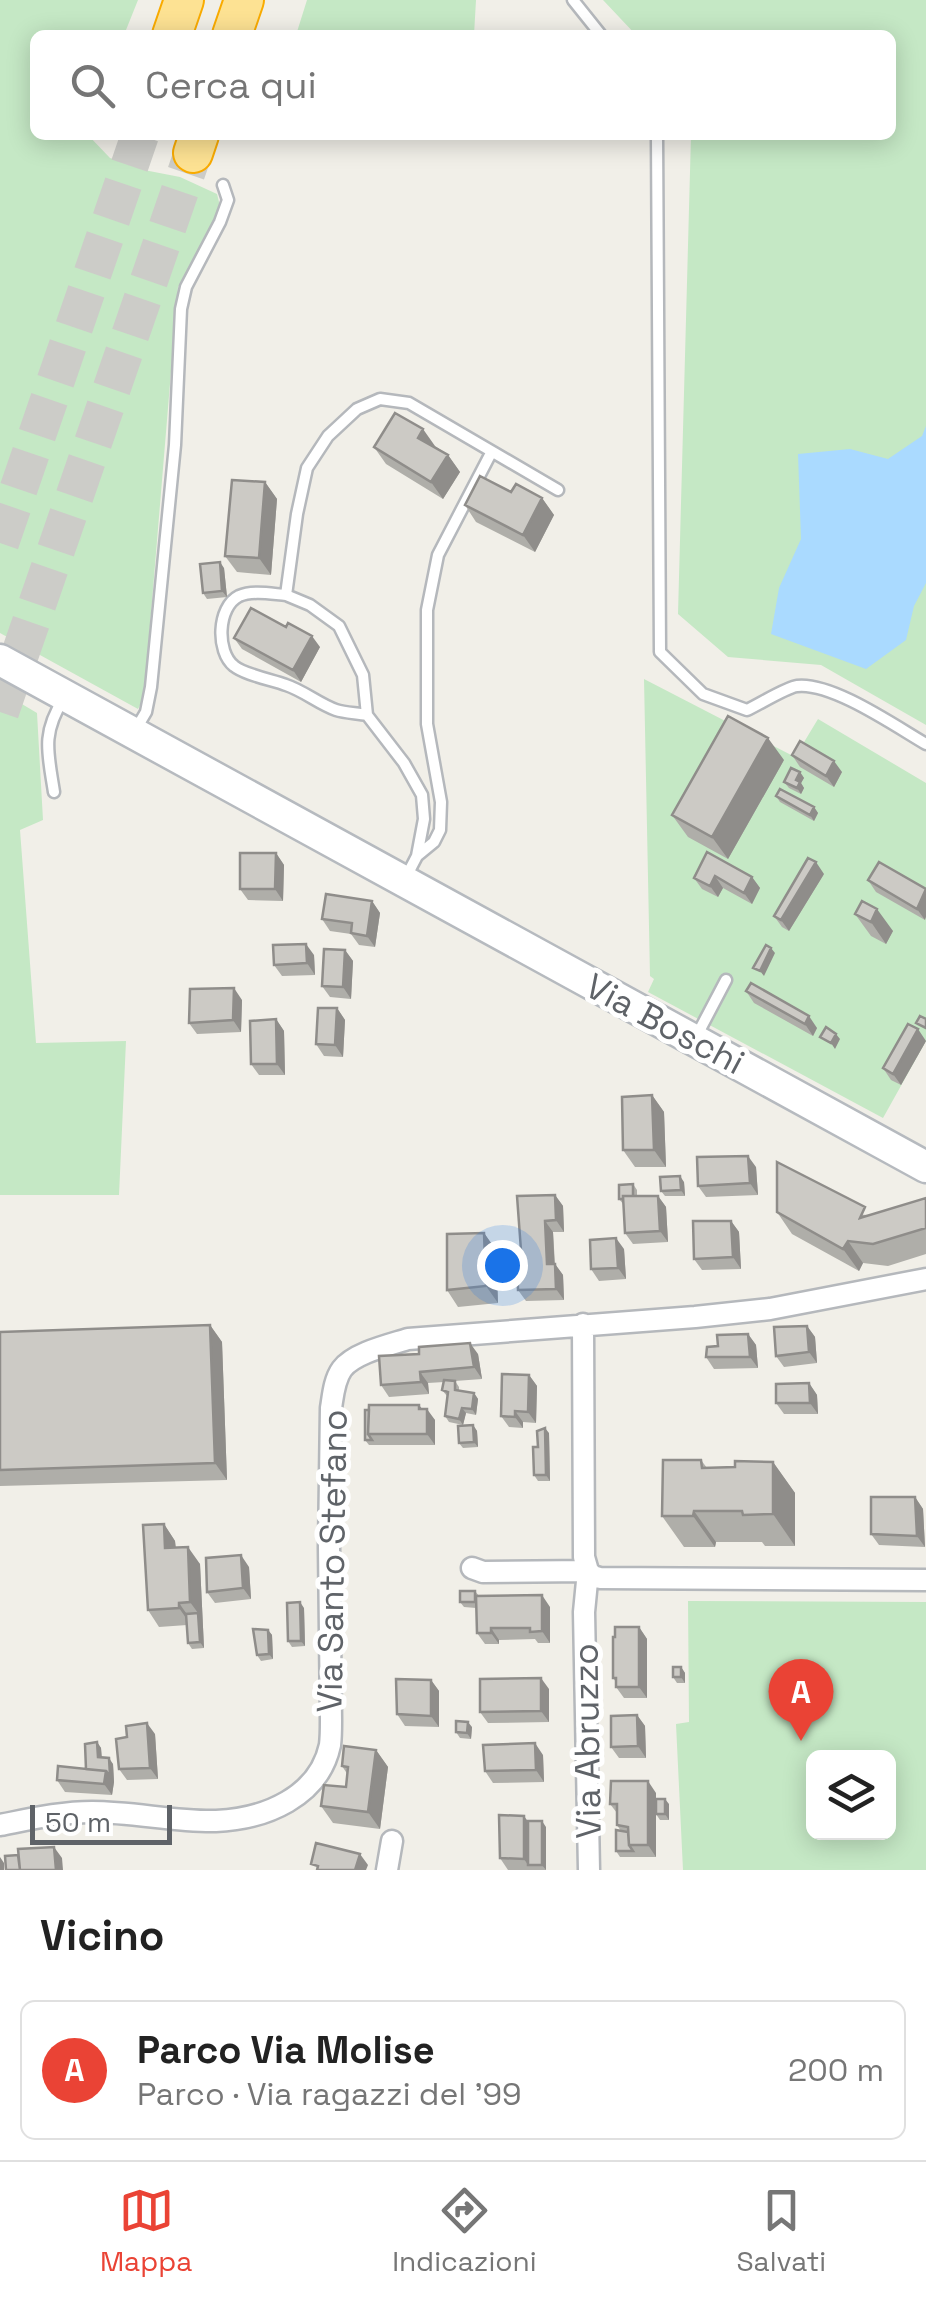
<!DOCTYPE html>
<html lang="it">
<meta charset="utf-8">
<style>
:root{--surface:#fff;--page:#f6f6f6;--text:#222;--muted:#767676;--line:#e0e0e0;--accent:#ea4335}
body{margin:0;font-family:"Space Grotesk",sans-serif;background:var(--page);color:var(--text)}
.controls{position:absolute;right:30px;bottom:30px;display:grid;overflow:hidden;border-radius:15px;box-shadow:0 5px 25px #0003}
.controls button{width:90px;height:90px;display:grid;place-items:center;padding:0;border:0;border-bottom:2px solid var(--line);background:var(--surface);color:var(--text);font:50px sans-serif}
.scale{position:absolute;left:30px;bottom:25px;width:142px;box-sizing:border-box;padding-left:10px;border:5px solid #5f6368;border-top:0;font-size:28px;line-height:35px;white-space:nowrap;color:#5f6368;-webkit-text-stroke:8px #fff;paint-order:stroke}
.you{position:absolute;left:502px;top:1265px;width:35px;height:35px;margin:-25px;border:8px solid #fff;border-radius:50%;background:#1a73e8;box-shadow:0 0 0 15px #1a73e833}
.badge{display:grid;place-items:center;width:65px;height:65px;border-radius:50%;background:var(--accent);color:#fff;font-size:32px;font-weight:700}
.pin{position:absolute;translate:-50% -82px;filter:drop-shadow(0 2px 5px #0008)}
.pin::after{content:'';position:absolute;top:52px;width:35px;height:30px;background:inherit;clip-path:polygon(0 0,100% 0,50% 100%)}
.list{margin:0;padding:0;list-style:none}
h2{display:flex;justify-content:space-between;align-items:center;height:130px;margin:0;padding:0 40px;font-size:42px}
h2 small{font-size:32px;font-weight:400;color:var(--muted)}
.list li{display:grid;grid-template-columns:65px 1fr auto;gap:30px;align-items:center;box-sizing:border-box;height:140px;margin:0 20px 20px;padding:0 20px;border:2px solid var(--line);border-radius:15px}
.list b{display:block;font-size:38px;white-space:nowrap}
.list p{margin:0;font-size:32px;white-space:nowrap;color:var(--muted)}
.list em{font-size:32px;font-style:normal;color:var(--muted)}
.icon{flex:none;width:55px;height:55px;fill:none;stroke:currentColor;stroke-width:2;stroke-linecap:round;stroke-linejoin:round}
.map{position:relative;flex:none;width:926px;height:1870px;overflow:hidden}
.search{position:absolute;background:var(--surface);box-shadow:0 5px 25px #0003;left:30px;right:30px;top:30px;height:110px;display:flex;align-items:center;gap:25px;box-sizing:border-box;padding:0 35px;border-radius:15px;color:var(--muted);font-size:38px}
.sheet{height:290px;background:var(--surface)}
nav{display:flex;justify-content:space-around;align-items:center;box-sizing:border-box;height:140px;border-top:2px solid var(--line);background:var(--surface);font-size:28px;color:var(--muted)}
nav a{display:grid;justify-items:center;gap:5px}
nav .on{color:var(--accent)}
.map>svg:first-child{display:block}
.green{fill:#c5e8c5;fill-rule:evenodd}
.water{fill:#aadaff}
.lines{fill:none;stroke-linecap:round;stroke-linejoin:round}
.highway-tunnel{stroke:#ccccc8;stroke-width:38;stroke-dasharray:38 19;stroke-linecap:butt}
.lane-casing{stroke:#b5b8bc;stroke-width:15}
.street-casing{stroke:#b5b8bc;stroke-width:25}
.secondary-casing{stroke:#b6babf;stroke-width:35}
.highway-casing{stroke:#f9ab00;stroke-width:42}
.lane{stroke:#fff;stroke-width:10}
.street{stroke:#fff;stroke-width:20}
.secondary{stroke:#fff;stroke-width:30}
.highway{stroke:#fde293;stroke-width:38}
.wall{fill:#afaea9}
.shaded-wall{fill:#8f8d8a}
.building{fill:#cccac5;stroke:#8f8d8a;stroke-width:2.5}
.labels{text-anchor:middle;stroke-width:10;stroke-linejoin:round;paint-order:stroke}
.street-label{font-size:35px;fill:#5f6368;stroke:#fff}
</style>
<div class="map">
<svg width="926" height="1870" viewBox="0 0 926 1870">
<rect width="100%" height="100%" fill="#f1efe8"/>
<path class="green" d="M0 0H138L124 35H35V135H88L110 158 144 170 180 177 217 194 222 214 209 245 178 287 144 698 138 709 0 633Z
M307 0H476L474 35H296Z
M603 0H926V725L821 665 728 657 678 614 691 135H891V35H636Z
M644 679 795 757 818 719 926 783V1041L883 1118 648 992 654 979 650 976Z
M0 691 37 713 43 820 20 830 36 1043 126 1041 119 1195H0Z
M688 1601 926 1602V1870H683L676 1724 689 1722ZM814 1758H888V1832H814Z"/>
<path class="water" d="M926 426V583L914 606 906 640 866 669 771 634 779 588 801 539 798 454 850 449 888 459 922 436Z"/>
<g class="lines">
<path class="highway-tunnel" d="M0 543 140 135
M0 712 193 153"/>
<defs>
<path id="lane" d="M573 0 601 35
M657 135 660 652 703 694 747 710C758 705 787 687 797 686 832 682 895 726 926 744
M286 595C272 594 253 590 239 596 217 607 216 652 234 666 245 675 273 680 286 685 304 691 319 704 336 710 345 713 357 713 367 715
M136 729 146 712 151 687 175 445 181 309 186 287 220 222 228 200 223 185
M54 792C48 753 41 734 64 698
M417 856 424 819 422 795 404 763 367 715 363 675 339 626 310 605 286 595 297 514 307 468 328 436 357 409 380 399 409 403 558 490
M405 879 417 856 434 842 440 830 441 802 427 724V610L438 555 491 453
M695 1039 726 980"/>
<path id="street" d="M583 1324 584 1557 588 1571 584 1612 589 1870
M472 1568 483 1572 588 1571 593 1576 600 1578 926 1580
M0 1825C31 1819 61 1812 92 1812 134 1812 175 1822 216 1821 265 1819 319 1797 330 1745 331 1737 331 1729 331 1721L329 1547 331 1408C333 1396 334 1380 342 1369 354 1353 389 1345 408 1339L695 1317 770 1309 926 1279
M387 1870 392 1841"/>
<path id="secondary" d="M0 660 926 1167"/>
<path id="highway" d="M172 35 184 0
M232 35 244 0
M193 153 199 135"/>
</defs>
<use href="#lane" class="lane-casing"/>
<use href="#street" class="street-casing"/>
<use href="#secondary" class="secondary-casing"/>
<use href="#highway" class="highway-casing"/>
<use href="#lane" class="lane"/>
<use href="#street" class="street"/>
<use href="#secondary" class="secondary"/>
<use href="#highway" class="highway"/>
</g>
<path class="wall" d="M435 446 448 455 460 472 443 499 386 464 374 447Z
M265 482 277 499 271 575 237 572 225 556Z
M511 492 542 498 554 515 535 552 476 522 465 505Z
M224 568 227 597 207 599 203 593Z
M234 638 320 647 301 682 242 649Z
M792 755 842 772 834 787 800 767Z
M784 760 728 859 688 837 672 815Z
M800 772 804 778 801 783 804 788 801 794 789 788 784 782Z
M776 796 814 807 818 813 814 821 780 802Z
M276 853 284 865 283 901 248 900 240 889Z
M824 874 789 931 782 927 774 916Z
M752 877 760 888 752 904 723 888 718 897 702 889 694 878Z
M868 880 926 889 925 920 876 892Z
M372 901 380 913 375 947 359 945 351 934 330 931 322 919Z
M855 914 893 931 886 944 871 936Z
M345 950 353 961 351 999 330 997 322 986Z
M314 955 315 975 282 976 274 965Z
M746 991 817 1028 813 1036 754 1003Z
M242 1000 241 1032 197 1034 189 1023Z
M337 1008 345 1020 343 1057 324 1056 316 1044Z
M276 1019 284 1031 285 1075H259L251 1064Z
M926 1041 901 1085 891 1080 883 1068Z
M652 1095 664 1112 666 1167H635L623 1150Z
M756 1167 758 1195 706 1197 698 1186Z
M684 1182 685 1196H665L661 1191Z
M633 1184 637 1190V1196H658L666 1207 668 1242 633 1244 625 1233 624 1205 619 1199Z
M555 1195 563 1206 564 1232H553L555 1264 563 1275 564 1300 526 1301 518 1290 522 1264Z
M926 1198V1254L888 1266 863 1263 859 1271 792 1234 777 1212 870 1215Z
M731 1221 739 1232 741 1269 702 1270 694 1259Z
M484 1233 496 1250 498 1303 458 1307 447 1290Z
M624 1249 626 1279 599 1281 591 1269Z
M210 1325 222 1342 227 1480 0 1486V1332Z
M807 1326 815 1337 817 1363 784 1367 776 1356Z
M748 1334 756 1345 758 1368 714 1369 706 1357 718 1346Z
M478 1354 482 1379 455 1381 459 1387V1391L474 1393 478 1399 476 1415 466 1413 463 1425 449 1422 445 1416 447 1396 442 1390 444 1382 428 1383 429 1394 389 1397 381 1385 379 1356Z
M529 1375 537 1386 536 1423 523 1422V1428L509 1427 501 1416Z
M809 1383 817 1395 818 1414H784L776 1403Z
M422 1409 435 1420V1445H369L365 1440 369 1410Z
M473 1425 477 1431 478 1447 463 1448 459 1443Z
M549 1433 550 1481H538L534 1475 538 1447Z
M701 1460 707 1468 735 1467 773 1462 795 1493V1546H765L762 1542H716L715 1547H684L662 1516Z
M915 1497 923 1509 925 1547 879 1545 871 1534Z
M164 1524 175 1541 176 1548 200 1564 204 1648 192 1649 188 1643 187 1625 159 1627 148 1610Z
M249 1567 251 1599 215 1603 207 1592Z
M475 1591 479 1596 550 1607V1643H538L535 1639 499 1640V1644H485L477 1633 476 1608 464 1607 460 1602Z
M304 1608 305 1646 292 1647 288 1641Z
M639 1627 647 1639V1698H624L616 1687V1682L613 1678 615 1637Z
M268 1630 272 1635 273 1659 261 1661 257 1655Z
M681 1667 685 1673V1683H677L673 1677Z
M431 1680 439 1691V1727L405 1726 397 1714Z
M549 1689V1722L488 1723 480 1712Z
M637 1715 645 1726 646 1758H619L611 1747Z
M472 1727 471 1739 460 1738 456 1732Z
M155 1734 158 1779 127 1780 119 1769 127 1737Z
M97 1742 101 1748 102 1758 113 1764 114 1782 112 1795 65 1792 57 1780 86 1769Z
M376 1750 388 1767 380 1829 333 1823 321 1806 346 1787 348 1775 342 1766Z
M543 1755 544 1782 493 1783 485 1771Z
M656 1793V1857H620L616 1851 621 1831 617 1825V1813L610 1804Z
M669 1804V1820H660L656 1814Z
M546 1827V1870H508L500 1858Z"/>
<path class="shaded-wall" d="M423 429 435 446 430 454 418 438Z
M448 455 460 472 443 499 431 482Z
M265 482 277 499 271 575 259 558Z
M542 498 554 515 535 552 523 535Z
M220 562 224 568 227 597 222 591Z
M312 636 320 647 301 682 293 670Z
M768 738 784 760 728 859 712 837Z
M834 761 842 772 834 787 826 776Z
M800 772 804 778 801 783 804 788 801 794 797 788 796 780Z
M814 807 818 813 814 821 810 815Z
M276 853 284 865 283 901 275 889Z
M816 862 824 874 789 931 781 920Z
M715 876 723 888 718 897 710 886Z
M752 877 760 888 752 904 744 893Z
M926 890V917L925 920 917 909Z
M372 901 380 913 375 947 367 936Z
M877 909 893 931 886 944 871 922Z
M306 944 314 955 315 975 307 963Z
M771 948 775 953 764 976 760 971Z
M345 950 353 961 351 999 343 987Z
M234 988 242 1000 241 1032 233 1020Z
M337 1008 345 1020 343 1057 335 1045Z
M809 1016 817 1028 813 1036 805 1024Z
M276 1019 284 1031 285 1075 277 1064Z
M918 1029 926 1041 901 1085 893 1074Z
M836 1034 840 1039 835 1049 831 1043Z
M652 1095 664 1112 666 1167 654 1150Z
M748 1156 756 1167 758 1195 750 1183Z
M680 1176 684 1182 685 1196 681 1190Z
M555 1195 563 1206 564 1232 556 1220Z
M658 1196 666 1207 668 1242 660 1231Z
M545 1221 553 1232 555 1275 547 1264Z
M731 1221 739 1232 741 1269 733 1257Z
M484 1233 496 1250 498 1303 486 1286Z
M616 1238 624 1249 626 1279 618 1268Z
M848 1241 863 1263 859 1271 843 1249Z
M555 1264 563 1275 564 1300 556 1289Z
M210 1325 222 1342 227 1480 215 1463Z
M807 1326 815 1337 817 1363 809 1352Z
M748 1334 756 1345 758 1368 750 1357Z
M470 1343 478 1354 482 1379 474 1367Z
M420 1372 428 1383 429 1394 421 1382Z
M529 1375 537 1386 536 1423 528 1412Z
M809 1383 817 1395 818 1414 810 1403Z
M474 1393 478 1399 476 1415 472 1409Z
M419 1405 427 1415V1409L435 1420V1445L427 1434Z
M462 1408 466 1413 463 1425 459 1419Z
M515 1411 523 1422V1428L515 1417Z
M473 1425 477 1431 478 1447 474 1442Z
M545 1428 549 1433 550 1481 546 1475Z
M773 1462 795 1493V1546L773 1514Z
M915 1497 923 1509 925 1547 917 1536Z
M694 1511 716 1542 715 1547 693 1516Z
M164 1524 175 1541 177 1565 165 1548Z
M188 1547 200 1564 204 1648 200 1642 198 1613 190 1602Z
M241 1555 249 1567 251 1599 243 1588Z
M542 1595 550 1607V1643L542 1631Z
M300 1602 304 1608 305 1646 301 1641Z
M179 1603 191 1620V1625L179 1608Z
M639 1627 647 1639V1698L639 1687Z
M491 1628 499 1640V1644L491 1633Z
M268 1630 272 1635 273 1659 269 1654Z
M681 1667 685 1673V1683L681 1677Z
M541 1678 549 1689V1722L541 1711Z
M431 1680 439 1691V1727L431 1716Z
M637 1715 645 1726 646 1758 638 1746Z
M468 1722 472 1727 471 1739 467 1733Z
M147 1723 155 1734 158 1779 150 1768Z
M97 1742 101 1748 102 1763 98 1757Z
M535 1743 543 1755 544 1782 536 1770Z
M376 1750 388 1767 380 1829 368 1812Z
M109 1758 113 1764 114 1782 112 1795 104 1784Z
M648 1781 656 1793V1857L648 1845Z
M665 1799 669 1804V1820L665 1814Z
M524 1816 532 1827 528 1865 524 1859Z
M542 1821 546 1827V1870L542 1865Z
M54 1847 62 1858 63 1870H56Z
M360 1854 368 1865 366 1870H355Z
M0 1857 4 1863V1870H0Z"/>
<path class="building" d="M395 413 423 429 418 438 448 455 431 482 374 447Z
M480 476 511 492 516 484 542 498 523 535 465 505Z
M232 480 265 482 259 558 225 556Z
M220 562 222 591 203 593 200 564Z
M251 608 286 627 288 623 312 636 293 670 234 638Z
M728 716 768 738 712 837 672 815Z
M800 741 834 761 826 776 792 755Z
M791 768 800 772 796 780 800 782 797 788 784 782Z
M780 789 814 807 810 815 776 796Z
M707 852 752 877 744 893 715 876 710 886 694 878Z
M240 853H276L275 889H240Z
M808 858 816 862 781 920 774 916Z
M879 862 926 889 917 909 868 880Z
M326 894 372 901 367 936 351 933 352 923 322 919Z
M862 901 877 909 871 922 855 914Z
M306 944 307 963 274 965 273 945Z
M766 945 771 948 760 971 753 968Z
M324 949 345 950 343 987 322 986Z
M751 983 809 1016 805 1024 746 991Z
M234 988 233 1020 189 1023 190 989Z
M318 1008H337L335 1045 316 1044Z
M920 1016 926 1019V1028L916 1023Z
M276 1019 277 1064H251L250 1021Z
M908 1024 918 1029 893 1074 883 1068Z
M826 1027 836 1034 831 1043 820 1037Z
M652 1095 654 1150H623L622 1097Z
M748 1156 750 1183 698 1186 697 1157Z
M777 1162 865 1207 860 1218 926 1198V1228L873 1244 848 1241 843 1249 777 1212Z
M680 1176 681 1190 661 1191 660 1177Z
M633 1184V1196H623V1199H619V1185Z
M555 1195 556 1220 545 1221 547 1264H555L556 1289 518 1290 517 1264H522L517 1196Z
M623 1196H658L660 1231 625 1233Z
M693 1221H731L733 1257 694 1259Z
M484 1233 486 1286 447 1290V1234Z
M616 1238 618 1268 591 1269 590 1240Z
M210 1325 215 1463 0 1470V1332Z
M807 1326 809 1352 776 1356 774 1327Z
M748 1334 750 1357H706L707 1347 718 1346 717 1335Z
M470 1343 474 1367 420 1372 421 1382 381 1385 379 1356 419 1354V1347Z
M502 1374 529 1375 528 1412 515 1411V1417L501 1416Z
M444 1380 455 1381V1390L474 1393 472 1409 462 1408 459 1419 445 1416 448 1392 442 1390Z
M809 1383 810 1403H776V1384Z
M369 1405H419V1409H427V1434H368Z
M365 1410H369L368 1434 372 1440H365Z
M473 1425 474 1442 459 1443 458 1426Z
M545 1428 546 1475H534L533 1447H538L537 1431Z
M663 1460H701L702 1468 735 1467V1461L773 1462V1514L743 1515 742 1511H694L693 1516H662Z
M871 1497H915L917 1536 871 1534Z
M164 1524 165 1548 188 1547 190 1602 179 1603V1608L148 1610 143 1525Z
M241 1555 243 1588 207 1592 206 1558Z
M460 1591H475V1602H460Z
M542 1595V1631L530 1632V1628H491V1633H477L476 1596Z
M300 1602 301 1641H288L287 1603Z
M198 1613 200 1642 188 1643 186 1614Z
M615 1627H639V1687H616V1678H613V1637H615Z
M253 1629 268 1630 269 1654 257 1655Z
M673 1667H681V1677H673Z
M541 1678V1711L480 1712V1679Z
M396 1679 431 1680V1716L397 1714Z
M637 1715 638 1746 611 1747V1716Z
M456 1721 468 1722 467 1733 456 1732Z
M147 1723 150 1768 119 1769 116 1739 127 1737 126 1726Z
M97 1742 98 1757 109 1758 110 1776 106 1771 86 1769 85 1744Z
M535 1743 536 1770 485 1771 483 1745Z
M344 1746 376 1750 368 1812 321 1806 324 1785 346 1787 348 1767 342 1766Z
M58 1766 106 1771 104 1784 57 1780Z
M611 1781H648V1845H629L628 1827 617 1825V1804H610Z
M656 1799H665V1814H656Z
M499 1815 524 1816V1859L500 1858Z
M528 1821H542V1865H528Z
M616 1830 628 1832 629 1845 633 1851H616Z
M316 1843 360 1854 355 1870H317L318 1866 311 1864Z
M54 1847 56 1870H20L18 1849Z
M18 1855 20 1870H6L5 1856Z"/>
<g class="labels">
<g class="street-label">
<text transform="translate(665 1024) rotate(28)" y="12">Via Boschi</text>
<text transform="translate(332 1561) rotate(-89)" y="12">Via Santo Stefano</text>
<text transform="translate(587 1741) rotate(-91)" y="12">Via Abruzzo</text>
</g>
</g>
</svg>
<div class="controls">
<button><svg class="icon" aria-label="layers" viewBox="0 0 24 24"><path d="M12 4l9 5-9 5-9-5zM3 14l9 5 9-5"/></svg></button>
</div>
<div class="scale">50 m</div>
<div class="you"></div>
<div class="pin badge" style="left:801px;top:1741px">A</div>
<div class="search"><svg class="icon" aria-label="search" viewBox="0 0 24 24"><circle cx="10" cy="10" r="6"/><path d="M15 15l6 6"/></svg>Cerca qui</div>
</div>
<section class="sheet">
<h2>Vicino<small></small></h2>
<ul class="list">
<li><span class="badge">A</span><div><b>Parco Via Molise</b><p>Parco · Via ragazzi del '99</p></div><em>200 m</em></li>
</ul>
</section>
<nav>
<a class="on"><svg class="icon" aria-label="map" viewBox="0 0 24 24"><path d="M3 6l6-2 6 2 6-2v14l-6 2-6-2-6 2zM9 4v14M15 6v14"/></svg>Mappa</a>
<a><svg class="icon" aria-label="directions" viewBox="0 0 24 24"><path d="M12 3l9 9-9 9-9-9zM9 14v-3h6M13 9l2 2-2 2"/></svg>Indicazioni</a>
<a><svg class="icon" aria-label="saved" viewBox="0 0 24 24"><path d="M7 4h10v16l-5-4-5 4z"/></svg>Salvati</a>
</nav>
